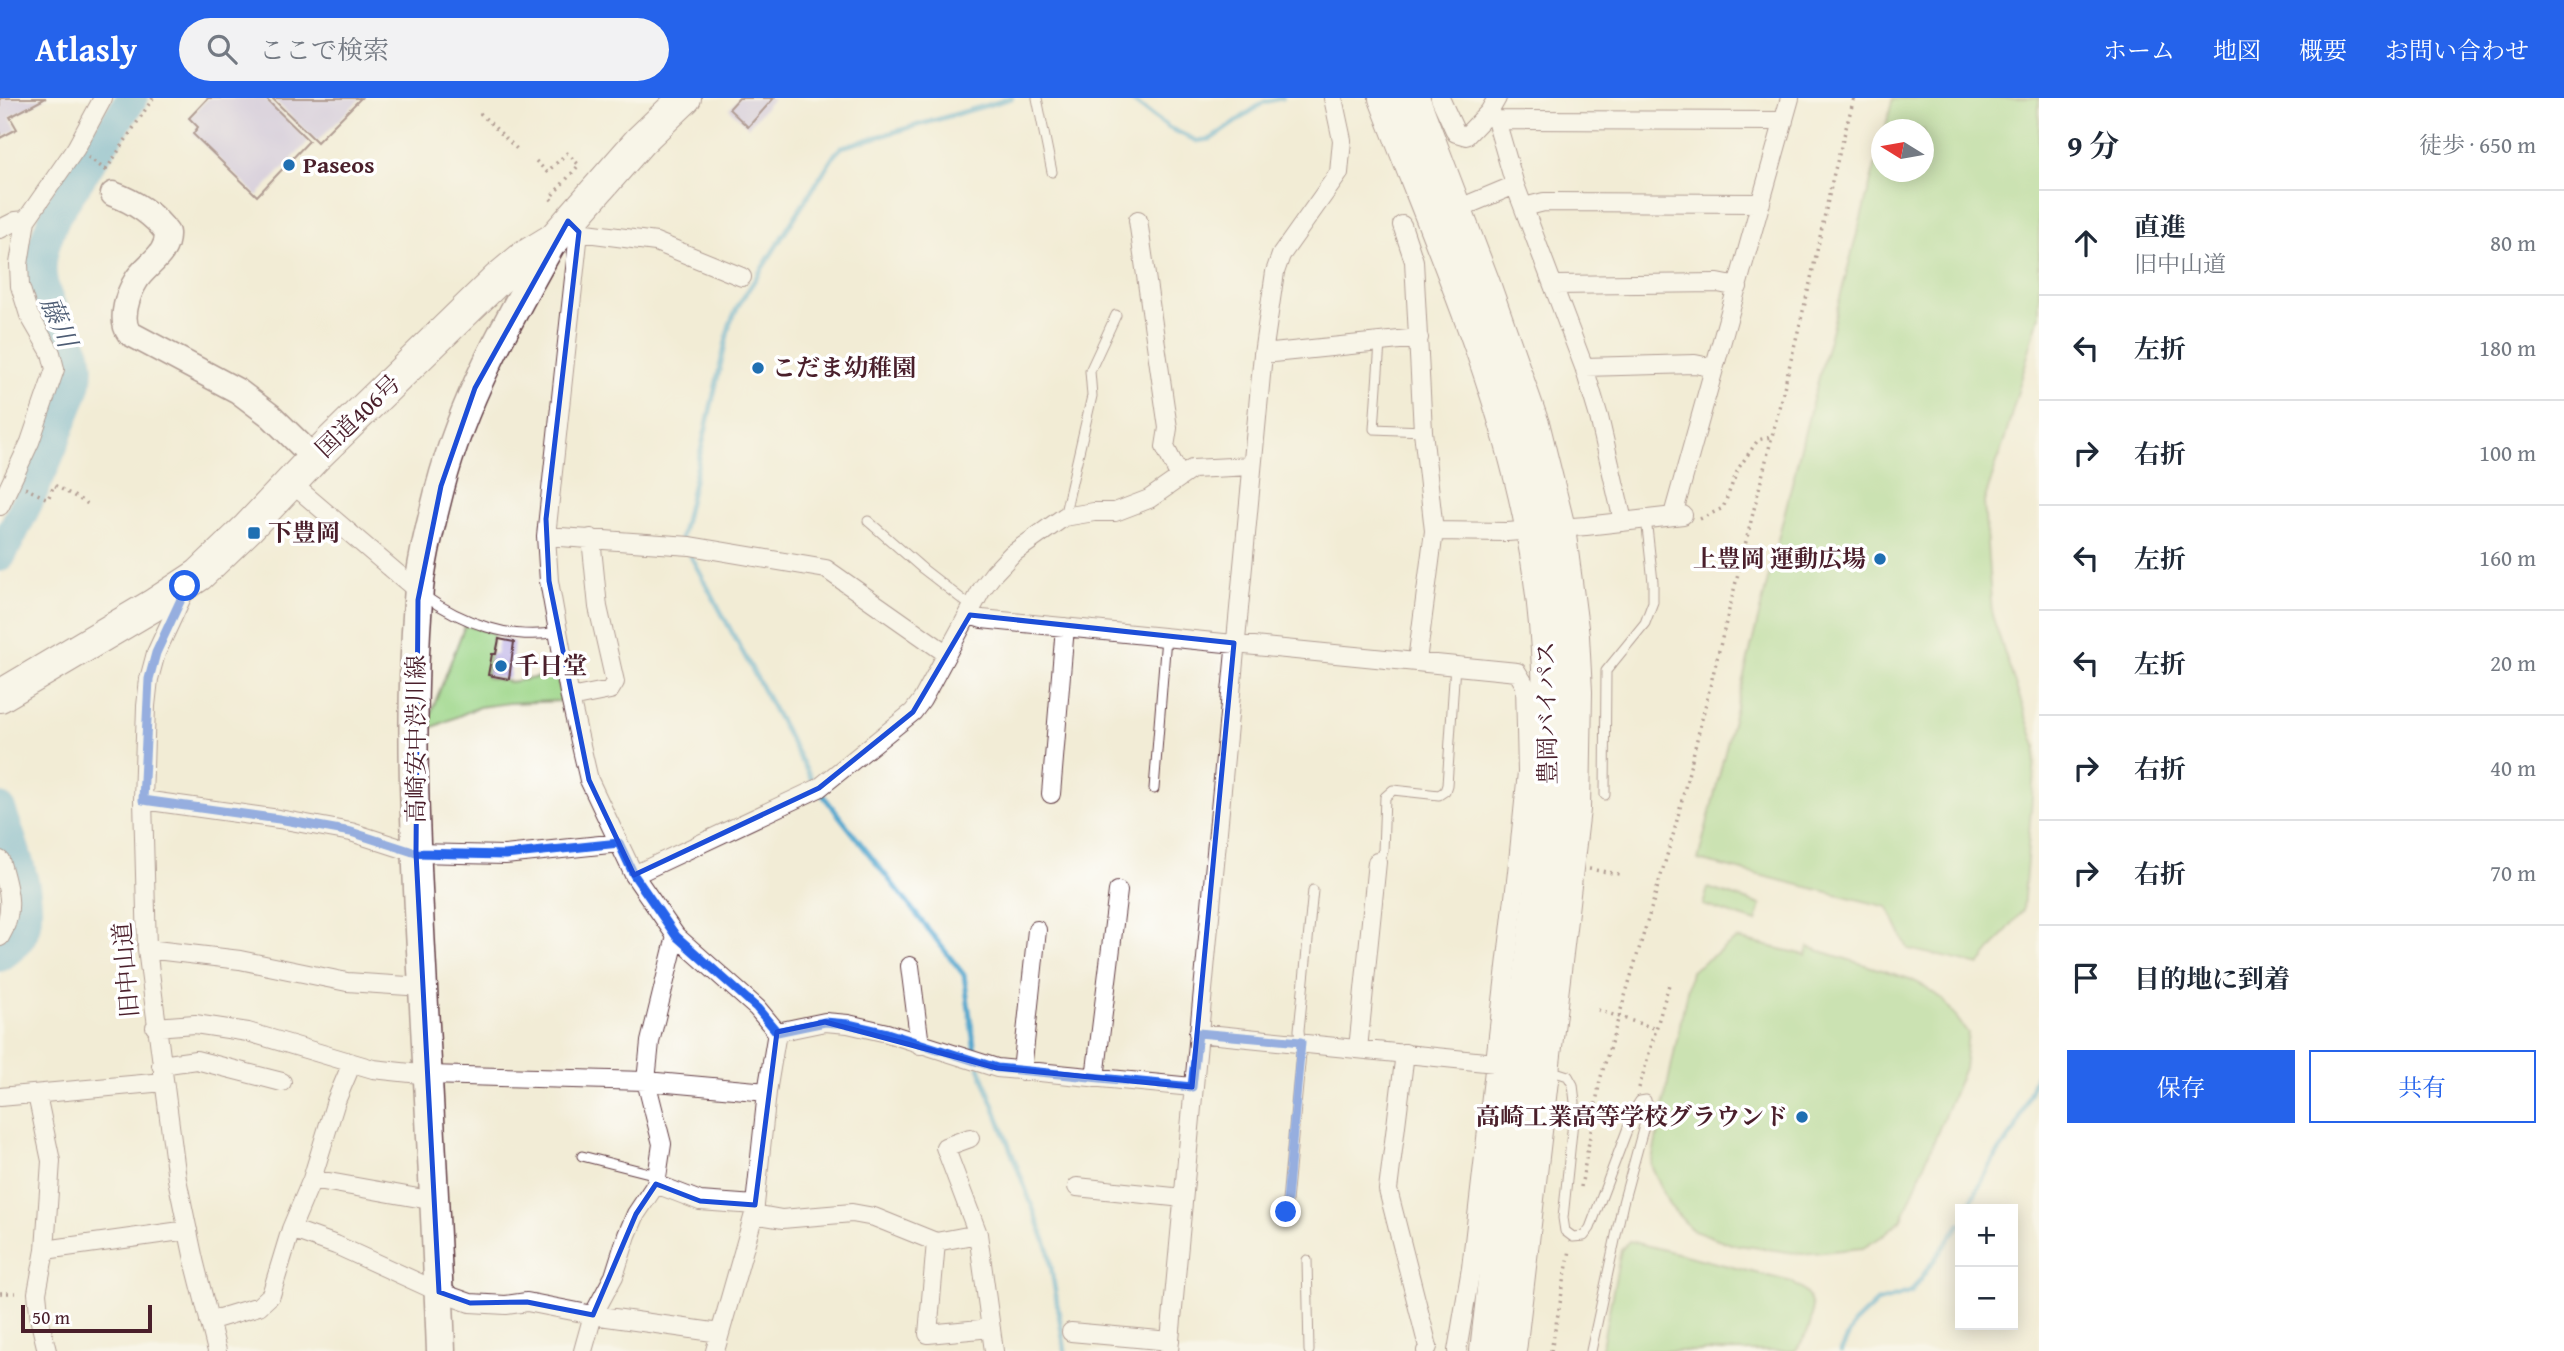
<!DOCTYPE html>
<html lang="ja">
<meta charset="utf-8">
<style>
:root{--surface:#fff;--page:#f2f2f3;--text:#1f2937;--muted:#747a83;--line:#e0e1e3;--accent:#2563eb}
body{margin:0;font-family:"Gentium Book Plus","Noto Serif JP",serif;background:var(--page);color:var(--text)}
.controls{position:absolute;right:21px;bottom:21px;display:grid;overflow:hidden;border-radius:0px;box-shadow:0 4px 18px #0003}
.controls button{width:63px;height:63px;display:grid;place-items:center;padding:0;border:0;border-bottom:2px solid var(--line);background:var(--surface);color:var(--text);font:35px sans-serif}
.compass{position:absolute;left:1871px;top:21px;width:63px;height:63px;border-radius:50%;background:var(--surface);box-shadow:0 4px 18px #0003;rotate:281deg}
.scale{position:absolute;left:21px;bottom:18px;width:131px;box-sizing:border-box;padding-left:7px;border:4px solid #4a1f2b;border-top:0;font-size:19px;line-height:24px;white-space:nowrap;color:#4a1f2b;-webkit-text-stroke:5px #fff;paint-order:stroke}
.stop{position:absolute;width:21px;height:21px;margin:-16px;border:5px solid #2563eb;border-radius:50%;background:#fff}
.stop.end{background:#2563eb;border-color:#fff;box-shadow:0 2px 7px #0008}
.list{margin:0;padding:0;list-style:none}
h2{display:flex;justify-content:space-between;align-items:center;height:91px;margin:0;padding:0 28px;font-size:30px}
h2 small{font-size:23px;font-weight:400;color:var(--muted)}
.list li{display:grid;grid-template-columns:46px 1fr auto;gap:21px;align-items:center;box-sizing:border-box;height:105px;padding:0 28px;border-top:2px solid var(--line)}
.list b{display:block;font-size:26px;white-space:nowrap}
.list p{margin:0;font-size:23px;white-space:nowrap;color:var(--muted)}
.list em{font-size:23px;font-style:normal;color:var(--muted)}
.actions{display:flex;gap:14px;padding:21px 28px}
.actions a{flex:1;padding:16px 0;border:2px solid var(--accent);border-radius:0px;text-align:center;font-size:24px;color:var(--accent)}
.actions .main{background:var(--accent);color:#fff}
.icon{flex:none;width:38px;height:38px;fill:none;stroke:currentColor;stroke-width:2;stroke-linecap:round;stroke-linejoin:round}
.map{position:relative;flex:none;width:2039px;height:1253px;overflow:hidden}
header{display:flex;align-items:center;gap:42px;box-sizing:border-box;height:98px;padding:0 35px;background:var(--accent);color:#fff}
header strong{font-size:33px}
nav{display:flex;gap:38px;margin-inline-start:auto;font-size:24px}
.search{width:490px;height:63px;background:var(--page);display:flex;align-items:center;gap:18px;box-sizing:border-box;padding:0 24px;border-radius:38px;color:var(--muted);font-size:26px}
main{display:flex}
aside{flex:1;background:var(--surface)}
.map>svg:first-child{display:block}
.green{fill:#9cd587;stroke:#737a59;stroke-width:2}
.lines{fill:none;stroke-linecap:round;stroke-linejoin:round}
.stream{stroke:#51a6cd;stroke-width:5}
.river{stroke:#51a6cd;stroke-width:32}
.building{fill:#b4a7e2}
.lane-casing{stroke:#633e45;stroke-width:11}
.street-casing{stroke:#633e45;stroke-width:20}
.secondary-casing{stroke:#633e45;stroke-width:27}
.primary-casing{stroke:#633e45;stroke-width:31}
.highway-casing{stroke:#633e45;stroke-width:34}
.path{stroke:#633e45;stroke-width:3.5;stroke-dasharray:2 5;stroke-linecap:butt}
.lane{stroke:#fff;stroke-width:9}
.street{stroke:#fff;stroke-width:18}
.secondary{stroke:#fff;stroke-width:24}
.primary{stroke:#fff;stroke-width:28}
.highway{stroke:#fff;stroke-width:32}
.route{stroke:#2563eb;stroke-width:9}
.marked{fill:none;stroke:#1d4ed8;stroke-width:5;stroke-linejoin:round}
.poi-dot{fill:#1f6fb2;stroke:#fff;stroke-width:2.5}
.labels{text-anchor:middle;stroke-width:7;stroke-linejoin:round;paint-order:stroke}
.poi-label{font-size:24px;font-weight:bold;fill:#4a1f2b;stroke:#fff;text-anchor:start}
.street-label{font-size:24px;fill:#4a1f2b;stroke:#fff}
.water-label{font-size:26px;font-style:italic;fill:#4d5c74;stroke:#fff}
</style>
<header>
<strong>Atlasly</strong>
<div class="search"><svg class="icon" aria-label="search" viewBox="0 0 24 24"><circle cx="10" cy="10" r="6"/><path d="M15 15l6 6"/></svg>ここで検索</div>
<nav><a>ホーム</a><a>地図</a><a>概要</a><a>お問い合わせ</a></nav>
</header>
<main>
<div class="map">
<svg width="2039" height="1253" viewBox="0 0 2039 1253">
<rect width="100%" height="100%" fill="#fff"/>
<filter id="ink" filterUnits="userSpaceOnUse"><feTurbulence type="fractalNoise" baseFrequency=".0143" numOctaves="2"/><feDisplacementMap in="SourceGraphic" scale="14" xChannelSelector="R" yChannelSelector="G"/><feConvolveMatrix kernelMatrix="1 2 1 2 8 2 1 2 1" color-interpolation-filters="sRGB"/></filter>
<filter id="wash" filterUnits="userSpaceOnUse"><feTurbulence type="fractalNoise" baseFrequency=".00686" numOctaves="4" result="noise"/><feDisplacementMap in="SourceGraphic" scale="28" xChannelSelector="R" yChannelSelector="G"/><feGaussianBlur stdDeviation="1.57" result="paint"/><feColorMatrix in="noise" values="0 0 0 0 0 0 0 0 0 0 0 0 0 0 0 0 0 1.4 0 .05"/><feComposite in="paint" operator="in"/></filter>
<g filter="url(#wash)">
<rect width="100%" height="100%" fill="#f2ecd6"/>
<path class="green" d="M1893 0H2039V217L2005 340 1984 404 1992 517 2036 648 2023 812 1979 867 1908 851 1888 809 1698 762 1809 317 1881 45 1882 74H1924V32L1885 31Z
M465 527 494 535 486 579 510 584 552 577 558 581 561 603 509 605 479 609 424 633Z
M1708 790 1761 807 1756 824 1703 807Z
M1737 841 1806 857 1808 849 1910 881 1926 889 1944 903 1968 935 1964 970 1902 1121 1881 1139 1863 1150 1802 1156 1731 1146 1691 1131 1669 1107 1651 1067 1691 873Z
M1629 1143 1792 1184C1797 1188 1806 1194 1809 1200 1818 1218 1806 1239 1795 1253H1601L1621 1152Z"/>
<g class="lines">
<path class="stream" d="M1128 0 1169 30 1197 43 1211 41 1264 4 1282 0
M683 444 681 440 730 225 738 208 835 56 842 49 1012 0
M688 453 813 684
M822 696 964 877 976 960
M979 969 1048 1150 1065 1253
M1967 1111 1993 1062 2015 1032 2039 971
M1841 1253 1854 1226 1877 1204 1911 1194 1960 1126"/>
<path class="river" d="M0 458C24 413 45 369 62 322 68 306 77 288 78 271 78 258 71 247 65 236 37 186 32 170 56 116L132 0
M0 711C10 743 39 808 20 839 15 847 8 852 0 858"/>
</g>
<g id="blocks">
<path class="building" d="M0 0H46L10 19 17 31 0 40Z
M208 0H265L309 43 257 98 193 36 198 29 189 20Z
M272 0H361L317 44Z
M739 0H774L748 29 729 11Z
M499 541 514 544 509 581 488 577 492 556H496Z"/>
</g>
</g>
<g filter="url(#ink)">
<use href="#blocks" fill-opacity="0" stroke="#633e45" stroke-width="2"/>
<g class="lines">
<defs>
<path id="lane" d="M1037 0 1052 74
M1380 245 1374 331 1423 333
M1064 419 1092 298 1090 273 1116 217
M868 423 923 471 972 509
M423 497C461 524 510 543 557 534
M1154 691 1166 539
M1605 697 1606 573 1645 525 1653 504V484L1646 420
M1377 764 1383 753 1385 699 1393 692 1439 697 1445 693 1447 687 1455 567
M1549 972 1568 978 1573 987 1575 1004 1563 1120 1565 1133 1573 1139 1584 1138 1590 1130 1635 1011 1640 1003 1646 1002 1648 1013 1623 1105 1591 1253
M582 1058 657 1077
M1286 1114 1301 955 1299 932 1313 792
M1307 1162 1309 1253"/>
<path id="street" d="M1440 0 1456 35 1466 38 1489 14
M1497 0 1489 14 1496 22 1515 87 1584 269 1599 319 1623 423
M1496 22 1784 23
M1524 109 1544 104 1761 105
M1455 112 1515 87
M1138 122 1168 330 1165 349 1180 379
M568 123 579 134 546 438 549 483 570 600 589 682 634 777 676 838 757 910 777 934 825 924 848 926 887 935 997 970 1192 989
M1402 127 1414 163 1423 333 1434 433 1417 563
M0 131 16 123 26 122
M579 134 656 144 742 179
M1554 187 1718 185 1738 189
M1263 256 1419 240
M1584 269 1695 266 1714 270
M290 384 419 494
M0 408 30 344 55 271 51 255 29 217 20 188 19 166 26 122 76 50 103 0
M1673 417 1790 0
M1434 433 1507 434 1586 428 1683 417
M546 438 690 448 826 471 947 556
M185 488 183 497 156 555 149 581 146 608 143 702 147 851 177 1081 194 1162 217 1253
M970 517 982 521 1517 574 1525 587 1527 674 1517 774 1471 1170 1457 1253
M570 600 610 592 615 584 598 509 591 440
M1051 696 1065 529
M143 702 279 721 351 734 416 755 505 757 619 745
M0 762C8 790 16 812 0 839
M634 777 819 690 913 614 922 602 982 491 994 475 1012 456 1064 419 1094 414H1115L1149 401 1192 371 1251 368
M147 851 240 862 347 884 423 889
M910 868 920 947
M155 929 195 926 248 934 373 971 429 977 646 983 767 994
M1198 935 1505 966
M1358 951 1377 764
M1405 955 1388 1092 1428 1249 1426 1253
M161 967 196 962 282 984
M1022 973 1037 832
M1095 980 1118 793
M37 997 51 1063 45 1152 37 1195 40 1224 47 1253
M0 999 164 984
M970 1040 945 1049 978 1136
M312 1081 435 1103
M656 1086 700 1103 755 1107
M1077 1089 1183 1100
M754 1116 782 1121 852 1115 874 1119 936 1144 978 1136 994 1253
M291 1131 336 1147 439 1194 470 1205 506 1207 527 1204 593 1217 720 1235
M936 1144 928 1236 991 1230
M45 1152 188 1132
M209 1223 259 1208 271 1197 291 1131 312 1081 336 1003 352 965
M1071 1234 1170 1243
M583 1253 593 1217 614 1178 627 1137 636 1116 656 1086 662 1046 646 983 650 944 676 838
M715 1253 754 1116 767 994 777 934
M1169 1253 1263 256 1275 174 1281 157 1339 75 1342 42 1333 0"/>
<path id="secondary" d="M113 96C133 103 155 117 167 135 168 157 148 165 137 181 128 195 119 221 129 235L238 293 271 318 314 360"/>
<path id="primary" d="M441 1253C436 1119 428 986 421 852 415 736 409 619 418 503 420 466 431 426 440 390 463 301 509 221 554 141"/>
<path id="highway" d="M1385 0C1439 142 1503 283 1532 433 1566 608 1543 772 1521 946 1508 1048 1498 1151 1486 1253
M1413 0 1484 186 1534 329 1559 430 1573 538 1576 594 1574 711 1510 1253
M0 598 152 508 199 477 248 430 314 360 499 180 523 160 554 141 640 43 685 0"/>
</defs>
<use href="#lane" class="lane-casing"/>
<use href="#street" class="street-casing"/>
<use href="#secondary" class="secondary-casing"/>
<use href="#primary" class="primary-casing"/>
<use href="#highway" class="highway-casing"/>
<path class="path" d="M480 15 518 52
M88 59 107 73
M536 63 547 74 567 55 579 67 550 100 554 104
M106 72 153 0
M25 390 48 401 54 387 90 407
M1700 421 1723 410 1738 371 1758 342 1770 339
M1589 771 1619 776
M1598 912 1657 931
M1639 990 1670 883
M1581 1089 1600 982 1674 734 1810 185 1833 79 1854 0
M0 1195H21
M1551 1253 1570 1152"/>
<use href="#lane" class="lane"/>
<use href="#street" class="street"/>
<use href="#secondary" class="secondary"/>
<use href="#primary" class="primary"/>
<use href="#highway" class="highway"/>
</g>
</g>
<g class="lines" filter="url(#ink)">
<path class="route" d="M185 488 183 497 156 555 149 581 143 702 279 721 351 734 416 755 505 757 619 745 634 777 676 838 757 910 777 934 825 924 848 926 887 935 997 970 1192 989 1198 935 1301 944 1286 1114"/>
</g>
<path d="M0 0H2039V1253H0ZM568 123 579 134 546 421 549 483 589 682 634 777 819 690 913 614 970 517 1234 545 1192 989 997 970 825 924 777 934 755 1107 700 1103 656 1086 636 1116 593 1217 527 1204 470 1205 439 1194 416 755 418 502 441 388 475 290Z" fill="#f2ecd6" fill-opacity=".55" fill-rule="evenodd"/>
<path class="marked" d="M568 123 579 134 546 421 549 483 589 682 634 777 819 690 913 614 970 517 1234 545 1192 989 997 970 825 924 777 934 755 1107 700 1103 656 1086 636 1116 593 1217 527 1204 470 1205 439 1194 416 755 418 502 441 388 475 290Z"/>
<g class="poi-dot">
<circle cx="289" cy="67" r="7"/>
<circle cx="758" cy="270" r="7"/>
<rect x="247" y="428" width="14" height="14" rx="3.5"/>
<circle cx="1880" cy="461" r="7"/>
<circle cx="501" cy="568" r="7"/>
<circle cx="1802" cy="1019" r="7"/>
</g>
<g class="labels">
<g class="poi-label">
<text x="303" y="75">Paseos</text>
<text x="772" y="278">こだま幼稚園</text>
<text x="268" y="443">下豊岡</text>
<text x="1866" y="469" text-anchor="end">上豊岡 運動広場</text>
<text x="515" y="576">千日堂</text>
<text x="1788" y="1027" text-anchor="end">高崎工業高等学校グラウンド</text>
</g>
<g class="street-label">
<text transform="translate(358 318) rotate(-44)" y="8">国道406号</text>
<text transform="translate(1547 615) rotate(-91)" y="8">豊岡バイパス</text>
<text transform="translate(416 641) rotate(-90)" y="8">高崎安中渋川線</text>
<text transform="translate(126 872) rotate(-95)" y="8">旧中山道</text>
</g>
<g class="water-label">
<text transform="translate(59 224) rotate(67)" y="9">藤川</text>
</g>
</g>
</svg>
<div class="controls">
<button>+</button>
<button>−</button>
</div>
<svg class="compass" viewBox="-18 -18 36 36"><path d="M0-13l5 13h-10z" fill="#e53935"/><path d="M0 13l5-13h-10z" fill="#747a83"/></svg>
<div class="scale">50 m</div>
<div class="stop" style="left:185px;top:488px"></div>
<div class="stop end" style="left:1286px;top:1114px"></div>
</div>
<aside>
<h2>9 分<small>徒歩 · 650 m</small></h2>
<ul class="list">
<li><svg class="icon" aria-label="ahead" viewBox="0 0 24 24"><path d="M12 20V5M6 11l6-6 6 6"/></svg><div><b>直進</b><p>旧中山道</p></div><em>80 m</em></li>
<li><svg class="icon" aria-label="left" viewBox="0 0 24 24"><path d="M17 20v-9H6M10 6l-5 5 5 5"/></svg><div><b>左折</b></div><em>180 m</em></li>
<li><svg class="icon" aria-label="right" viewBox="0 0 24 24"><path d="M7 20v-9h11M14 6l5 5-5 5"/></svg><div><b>右折</b></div><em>100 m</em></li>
<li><svg class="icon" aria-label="left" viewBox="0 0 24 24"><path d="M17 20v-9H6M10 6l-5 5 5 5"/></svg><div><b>左折</b></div><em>160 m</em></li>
<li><svg class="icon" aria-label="left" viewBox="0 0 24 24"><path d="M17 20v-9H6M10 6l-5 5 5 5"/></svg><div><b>左折</b></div><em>20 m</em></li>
<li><svg class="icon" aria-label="right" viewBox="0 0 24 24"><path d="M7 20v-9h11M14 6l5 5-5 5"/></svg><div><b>右折</b></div><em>40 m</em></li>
<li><svg class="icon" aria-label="right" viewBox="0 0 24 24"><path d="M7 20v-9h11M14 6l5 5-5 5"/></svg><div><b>右折</b></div><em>70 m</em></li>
<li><svg class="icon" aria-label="arrive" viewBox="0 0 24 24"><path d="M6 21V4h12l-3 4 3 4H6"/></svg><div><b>目的地に到着</b></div></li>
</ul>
<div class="actions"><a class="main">保存</a><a>共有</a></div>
</aside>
</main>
